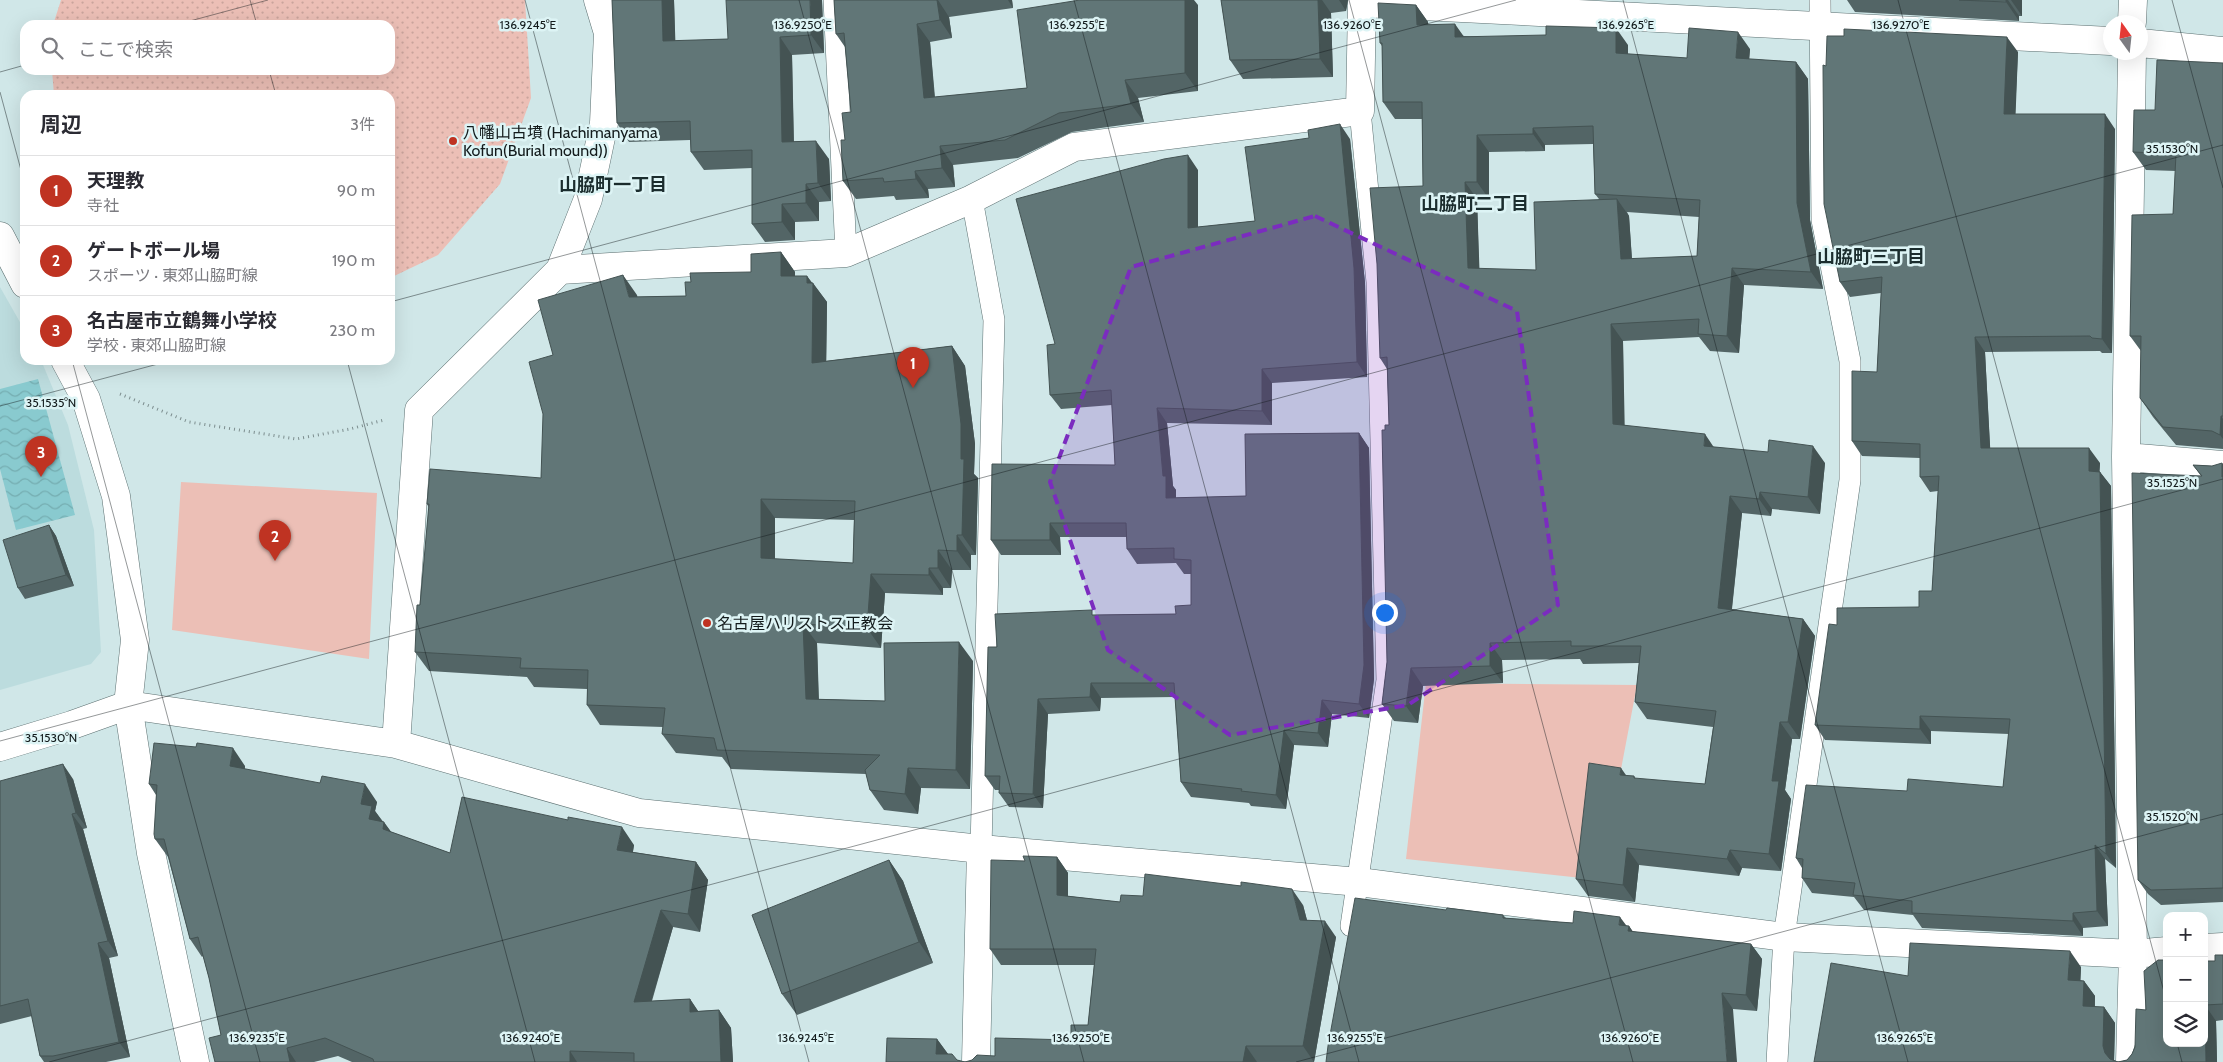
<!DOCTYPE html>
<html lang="ja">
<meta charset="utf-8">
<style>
:root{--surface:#fff;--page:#f2f2f3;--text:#2b2b33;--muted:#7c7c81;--line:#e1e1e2;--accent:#bf3322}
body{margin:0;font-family:Cabin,"Noto Sans JP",sans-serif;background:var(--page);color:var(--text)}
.controls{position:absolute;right:15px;bottom:15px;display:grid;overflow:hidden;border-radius:10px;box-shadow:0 5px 20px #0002}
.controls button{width:45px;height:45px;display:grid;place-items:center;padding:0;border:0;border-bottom:1px solid var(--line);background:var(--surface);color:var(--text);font:25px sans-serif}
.compass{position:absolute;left:2103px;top:15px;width:45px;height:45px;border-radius:50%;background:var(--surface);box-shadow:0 5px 20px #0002;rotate:345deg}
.you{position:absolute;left:1384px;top:612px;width:18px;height:18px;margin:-12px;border:4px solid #fff;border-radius:50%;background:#1a73e8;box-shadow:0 0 0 8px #1a73e833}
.badge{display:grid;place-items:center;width:32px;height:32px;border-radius:50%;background:var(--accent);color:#fff;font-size:16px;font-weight:700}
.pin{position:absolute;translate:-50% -41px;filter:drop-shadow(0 1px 2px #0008)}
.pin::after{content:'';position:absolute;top:26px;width:18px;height:15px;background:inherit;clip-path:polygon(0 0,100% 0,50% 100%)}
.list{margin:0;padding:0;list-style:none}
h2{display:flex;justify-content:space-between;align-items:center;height:65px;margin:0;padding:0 20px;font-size:21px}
h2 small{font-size:16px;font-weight:400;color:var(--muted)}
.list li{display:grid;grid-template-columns:32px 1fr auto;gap:15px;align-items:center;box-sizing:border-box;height:70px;padding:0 20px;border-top:1px solid var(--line)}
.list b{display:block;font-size:19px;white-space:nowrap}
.list p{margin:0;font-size:16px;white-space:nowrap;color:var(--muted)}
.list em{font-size:16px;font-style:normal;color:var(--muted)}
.icon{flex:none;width:28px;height:28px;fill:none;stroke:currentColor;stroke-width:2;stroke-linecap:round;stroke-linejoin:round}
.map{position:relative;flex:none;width:2223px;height:1062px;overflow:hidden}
.search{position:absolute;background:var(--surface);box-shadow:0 5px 20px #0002;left:20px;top:20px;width:375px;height:55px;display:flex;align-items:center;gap:12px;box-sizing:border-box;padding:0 18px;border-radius:15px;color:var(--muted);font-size:19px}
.panel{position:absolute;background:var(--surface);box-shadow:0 5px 20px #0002;left:20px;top:90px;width:375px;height:275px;border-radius:15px}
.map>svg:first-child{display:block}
.built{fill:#bcdcde}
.grass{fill:url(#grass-dots)}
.pitch{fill:#ecbfb6}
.water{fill:url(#water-waves)}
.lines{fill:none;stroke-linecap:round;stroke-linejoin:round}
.service-casing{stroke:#5c7071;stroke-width:22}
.minor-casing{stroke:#5c7071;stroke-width:29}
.tertiary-casing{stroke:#5c7071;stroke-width:29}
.path{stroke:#7c8d8e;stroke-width:3;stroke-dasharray:1 4;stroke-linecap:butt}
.service{stroke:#fff;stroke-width:21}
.minor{stroke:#fff;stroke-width:28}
.tertiary{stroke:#fff;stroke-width:28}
.wall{fill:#536566;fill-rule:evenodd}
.shaded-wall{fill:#445353}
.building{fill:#617677;stroke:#445353;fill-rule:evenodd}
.marked{fill:#7b2cbf;fill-opacity:0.2;stroke:#7b2cbf;stroke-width:4;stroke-dasharray:10 6;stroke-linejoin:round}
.ticks{fill:none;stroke:#131b1c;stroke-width:1;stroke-opacity:0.45}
.poi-dot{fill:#bf3322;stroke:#ddf4f5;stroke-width:2}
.labels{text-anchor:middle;stroke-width:5;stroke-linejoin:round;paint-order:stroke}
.poi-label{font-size:16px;fill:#131b1c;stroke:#ddf4f5;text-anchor:start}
.neighbourhood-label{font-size:18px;font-weight:bold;fill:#1b2d2e;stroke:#ddf4f5}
.ticks-label{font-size:12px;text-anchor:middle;fill:#131b1c;stroke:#ddf4f5;stroke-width:5;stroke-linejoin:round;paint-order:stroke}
</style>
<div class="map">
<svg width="2223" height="1062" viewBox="0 0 2223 1062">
<defs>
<pattern id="grass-dots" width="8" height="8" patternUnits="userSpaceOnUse" patternTransform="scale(1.25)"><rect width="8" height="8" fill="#ecbfb6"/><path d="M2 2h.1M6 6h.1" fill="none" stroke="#caa49c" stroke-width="1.8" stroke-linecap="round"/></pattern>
<pattern id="water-waves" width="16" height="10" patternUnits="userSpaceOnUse" patternTransform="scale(1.25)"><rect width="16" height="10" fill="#89cacf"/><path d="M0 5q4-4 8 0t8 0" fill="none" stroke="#75adb1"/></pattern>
</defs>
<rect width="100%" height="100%" fill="#d0e7e8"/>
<path class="built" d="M0 287 25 331V360H41L68 425 94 530 101 652 91 664 0 690Z"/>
<path class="grass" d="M61 0H525L531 98 500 184 438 255 390 278V95H54L52 70H390V25H53Z"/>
<path class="pitch" d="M181 482 377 493 369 659 172 630Z
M1426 683 1637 685 1600 880 1406 859Z"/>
<path class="water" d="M38 379 75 515 16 530 0 469V389Z"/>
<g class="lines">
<defs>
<path id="service" d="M834 0 846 253
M972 199 994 320 981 849
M1351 926 1387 680 1377 282 1360 111
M1777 1062 1784 937 1850 480V361L1822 220 1820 0"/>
<path id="minor" d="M2132 22 2133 0
M2140 43 2223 51
M560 270 846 253 972 199 1074 147 1360 111 1362 3 2110 41
M2126 457 2223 465
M396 744 419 410 560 270 588 199 604 123 608 33 598 0
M2204 948 2223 947
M195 1062 151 853 128 705 396 744 639 813 981 849 1359 882 1784 937 2133 954 2167 951
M976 1062 981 849
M2130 1062 2133 954 2126 457 2132 52"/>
<path id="tertiary" d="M0 236 25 284
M0 747 72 725 128 705 135 640 116 496 86 399 65 360"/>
</defs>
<use href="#service" class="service-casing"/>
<use href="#minor" class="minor-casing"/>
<use href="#tertiary" class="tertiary-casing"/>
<path class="path" d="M120 394 189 422 296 439 350 429 384 420"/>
<use href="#service" class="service"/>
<use href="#minor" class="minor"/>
<use href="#tertiary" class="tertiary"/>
</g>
<path class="wall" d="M612 0H674L675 41 728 39 822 1 824 53 792 55 794 142 829 159 831 201 819 202V221L795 222V240L765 242 752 224V168L704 170 691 152 690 140 629 142 617 123Z
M834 0H1012L1013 8 949 17 952 38 930 42 935 97 1027 88 1198 5V91L1138 98 1144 122 1072 132 1018 158 953 165 955 187 928 189 929 198 896 200 894 196 856 199 843 181 845 140 851 112 845 47 836 34Z
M1221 0H1348L1346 11 1331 13 1333 77 1243 79 1230 60Z
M1847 0H2022V16H2019V21L1855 12Z
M1416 5 1428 22V24L1464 36 1628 45V54L1687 58 1750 49 1749 59 1796 62 1808 79 1810 220 1823 289 1744 285 1739 353 1710 351 1699 337 1623 341 1624 425 1714 447 1825 463 1820 514 1772 509 1771 516 1742 513 1732 609 1803 619 1815 636 1800 739H1792L1785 790 1791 799 1781 871 1742 868 1739 876 1639 865 1635 902 1588 896 1576 879 1626 776H1634L1636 779 1705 784 1713 727 1647 719 1635 702 1639 663 1583 664 1580 659 1502 660 1503 683 1423 686 1418 723 1394 721 1382 704 1387 662 1385 430 1389 425 1387 369 1380 358 1423 186 1422 119H1395L1383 102 1382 46 1380 43ZM1593 144 1595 194 1599 199 1536 270 1479 269 1477 199H1489V152L1545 151V145ZM1627 212 1699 217 1697 256 1632 259 1629 216Z
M1844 36 2018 52 2015 114 2115 129 2112 353H2102L2100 351 1985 352 1990 448 2100 463 2099 471 2100 472 2111 486 2116 868 2105 859 2108 926 2083 928V936L1922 928 1913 915 1864 910 1854 897 1812 893 1802 878V868L1796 858 1907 791 2003 787 2009 734 1931 731V744L1825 740 1815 725 1837 625 1919 607 1932 591 1938 491 1930 492 1920 477V458L1862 456 1852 441 1877 372 1881 293 1850 297 1840 282 1826 66Z
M2223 63V449L2176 445 2153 417 2140 398 2141 351 2130 336 2173 214 2176 171 2146 170 2133 152Z
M1350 139 1365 283 1367 377 1272 383V425L1167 423 1173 486 1176 490V498L1246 496 1359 433 1369 448 1374 679 1369 718 1332 714 1328 747 1294 745 1286 809 1251 806 1249 803 1191 797 1181 782 1175 697 1101 698 1100 711 1048 714 1043 808 1009 807 999 793V790H995L985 776 997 647 1096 615 1176 614 1191 605V574H1184L1176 563 1137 564 1127 549V537H1060L1061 555H1001L991 540 1115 465 1112 405 1061 409 1050 395 1055 344 1198 170V227L1255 221Z
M781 252 795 272V276H807L827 302 826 361 952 346 965 366 975 444 974 474 978 478 976 555H971V570H952L951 588H943V595L885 593 881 648 817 643 819 699 885 701 973 661 970 789 921 788 918 814 884 810 870 790 866 774 731 769 722 757 676 753 662 734 663 727 600 725 587 705V689L534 687 527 677 429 671 415 652 420 605 429 508 427 504 541 478 553 355 637 295V297L686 296 751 272ZM775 518 854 520 853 563 775 559Z
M2223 464V902L2161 905 2148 894 2138 880 2201 476 2193 465 2212 466Z
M49 525 56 536 74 586 25 599 18 588Z
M196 747 245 766V769L377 802 375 811 391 832 450 853 634 845 633 852 696 862 708 880 700 932 673 927 652 1001 690 999 698 1011 719 1010 731 1028 733 1062H352L338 1056 314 1062H215L221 1035 209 978 203 956 202 957 190 939 168 857 155 839 156 795 149 784Z
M73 779 87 828 83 829 118 956 109 958 130 1057 106 1062H44L40 1056 32 1016 0 1024V781Z
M1057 857 1068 873V896L1120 902 1143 896 1303 905 1307 920 1336 937 1314 1062H886L937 1039 948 1054 957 1060 965 1062 1071 1040 1088 1025 1094 965H1001L990 949 1025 861Z
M889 860 903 881 933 963 797 1015 782 994Z
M1446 910 1503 915 1506 918 1573 923 1626 926H1629L1633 932 1751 944 1762 959 1757 1011 1733 1009Z
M2223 955V1020L2216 1021 2217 1062H1814L1908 976 2081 967 2080 980 2084 981 2095 996V1007H2104L2115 1023 2114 1060 2118 1062 2127 1060 2132 1054 2146 1010 2204 961H2215Z"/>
<path class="shaded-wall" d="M662 0H674L676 60 663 41Z
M810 0H822L824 53 811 35Z
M937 0H938L949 17 952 38 940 20Z
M1008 0H1012L1013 8Z
M1185 0H1194L1198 5V91L1185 73Z
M1318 0H1322L1331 13 1333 77 1320 59Z
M1339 0H1348L1346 11Z
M2006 0H2008L2019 16V21L2006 2Z
M2011 0H2022V16Z
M1416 5 1428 22 1429 42 1417 25Z
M917 24 930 42 936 116 924 98Z
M1455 24 1467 41 1455 37Z
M1616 28 1628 45V70L1616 53Z
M1738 32 1750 49 1748 75 1736 58Z
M780 37 792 55 794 160 782 142Z
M2007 37 2018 52 2015 129 2004 114Z
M1796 62 1808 79 1810 220 1823 289 1811 272 1797 203Z
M1125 80 1138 98 1144 122 1131 104Z
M2105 114 2115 129 2112 353 2102 339Z
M1340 124 1350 139 1365 283 1367 377 1357 362Z
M1533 128 1545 145V151L1533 134Z
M1477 135 1489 152V199L1477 182Z
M816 141 829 159 831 201 818 183Z
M940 146 953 165 955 187 942 168Z
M1188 155 1198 170V242L1188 228Z
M915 171 928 189 929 198 916 179Z
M1465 182 1477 199 1480 285 1468 268Z
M806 184 819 202V221L806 203Z
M1617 199 1629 216 1633 276 1621 259Z
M782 204 795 222V240L782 222Z
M781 252 795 272V296L781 276Z
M1732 268 1744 285 1739 353 1727 336Z
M623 275 637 295 642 316 629 297Z
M807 276 813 285V283L827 302 826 383 812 363Z
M1611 324 1623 341 1625 441 1613 424Z
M1975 337 1985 352 1991 463 1981 448Z
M952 346 965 366 975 444 974 474 978 478 976 555 962 535 961 459Z
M1262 369 1272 383V425L1262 411Z
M1157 408 1167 423 1173 486 1176 490V512L1166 498 1163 476Z
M2221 416 2223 419V439L2220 435Z
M1359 433 1369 448 1374 679 1369 718 1359 704Z
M1705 434 1717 452 1704 446Z
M1813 446 1825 463 1820 514 1808 497Z
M2089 448 2100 463 2099 486 2089 471Z
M2222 463 2223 464V479L2222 477Z
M2100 472 2111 486 2116 868 2106 854Z
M1760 492 1772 509 1771 516 1759 499Z
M1730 496 1742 513 1730 625 1718 608Z
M761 499 775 518V577L761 558Z
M1050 523 1060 537 1061 555 1050 540Z
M49 525 56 536 74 586 66 575Z
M957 535 971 555V570L957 551Z
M938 550 952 570 951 588 938 568Z
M929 568 943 588V595L929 575Z
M871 574 885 593 881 648 867 628Z
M1803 619 1815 636 1800 739 1788 722Z
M803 624 817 643 819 718 806 699Z
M959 642 973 661 970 789 956 770Z
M1490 643 1502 660 1503 683 1490 666Z
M1411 668 1423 686 1418 723 1406 706Z
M1091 683 1101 698 1100 711 1090 697Z
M1038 699 1048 714 1043 808 1033 794Z
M1322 700 1332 714 1328 747 1318 733Z
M1920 716 1931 731V744L1920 729Z
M1780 722 1792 739 1785 790 1791 799 1781 871 1769 854 1772 781Z
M1284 730 1294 745 1286 809 1276 795Z
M233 748 245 766 242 784 230 766Z
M63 764 73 779 87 828 76 813Z
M908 768 921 788 918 814 905 794Z
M1621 768 1633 785 1620 775Z
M365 784 377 802 375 811 384 824V822L397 840 369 819 361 804Z
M72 814 83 829 118 956 108 941Z
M622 827 634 845 630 867 617 850Z
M2095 845 2105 859 2108 926 2097 911Z
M1627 848 1639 865 1635 902 1623 885Z
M1730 850 1742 868 1739 876 1727 859Z
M1057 857 1068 873V911L1057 895Z
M889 860 903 881 933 963 919 942Z
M696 862 708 880 700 932 688 914Z
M1292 889 1303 905 1311 936 1300 920Z
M661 910 673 927 646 1019 634 1002Z
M2073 913 2083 928V936L2073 921Z
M1620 917 1629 929V926L1640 942 1619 925Z
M1325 921 1336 937 1314 1062 1303 1046Z
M98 943 109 958 130 1057 119 1042Z
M1751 944 1762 959 1757 1011 1746 995Z
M2070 951 2081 967 2080 996 2068 980Z
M2084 981 2095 996 2094 1022 2083 1006Z
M1722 993 1733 1009 1737 1062H1727Z
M690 999 702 1017 690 1012Z
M2205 1005 2216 1021 2217 1062H2206Z
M2104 1007 2115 1023 2114 1062H2111L2105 1053 2103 1046Z
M719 1010 731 1028 733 1062H721Z
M937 1039 948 1054H936Z
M1246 1046 1257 1062H1243Z
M287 1048 296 1062H290Z
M570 1051 577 1062H570Z"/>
<path class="building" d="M612 0H662L663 41 728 39 726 0H810L811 35 780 37 782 142 816 141 818 183 806 184V203L782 204V222L752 224V150L691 152 690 121 617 123Z
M834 0H937L940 20 917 24 924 98 1027 88 1017 10 1080 0H1185V73L1125 80 1131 104 1059 113 1005 140 940 146 942 168 915 171 916 179 884 182 883 178 843 181 841 140H845L842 113 851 112 844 33 836 34Z
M1221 0H1318L1320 59 1230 60Z
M1959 0H2006V2Z
M1378 3 1416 5 1417 25 1455 24V37L1546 35V26L1616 28V53L1687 58 1689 28 1738 32 1736 58 1796 62 1797 203 1811 272 1732 268 1727 336 1698 334 1699 319 1611 324 1613 424 1705 434 1704 446 1768 452 1769 440 1813 446 1808 497 1760 492 1759 499 1730 496 1718 608 1803 619 1788 722H1780L1772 781H1779L1769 854 1730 850 1727 859 1627 848 1623 885 1576 879 1589 763 1621 768 1620 775 1634 776V778L1705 784 1716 711 1635 702 1641 646H1571V641L1490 643V666L1411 668 1406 706 1382 704 1387 662 1382 430H1385V425H1389L1387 357 1380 358 1377 264 1370 188 1423 186 1422 102H1383L1382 43H1380ZM1593 126 1595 194 1700 200 1697 256 1621 259 1617 199 1534 202 1536 270 1468 268 1465 182H1477V135L1533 134V128Z
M1844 29 2007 37 2004 114H2105L2102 339 2092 338 2090 336 1975 337 1981 448H2089V471L2100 472 2106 854 2095 845 2097 911 2073 913V921L1912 913V901L1853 895 1855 883 1802 878 1803 859 1796 858 1806 785 1907 791 1908 779 2003 787 2010 719 1920 716V729L1815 725 1829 624 1837 625V608L1919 607V591H1932L1939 476 1920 477V444L1852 441V371L1877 372 1882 277 1840 282 1824 204 1823 65 1826 66 1827 36H1844Z
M2157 60 2223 63V416H2221L2220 435 2212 431 2163 427 2140 398 2141 336H2130L2132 215 2173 214 2176 154 2133 152 2134 110H2155Z
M1340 124 1354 268 1357 362 1262 369V411L1157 408 1163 476H1166V498L1246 496 1245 434 1359 433 1364 665 1359 704 1322 700 1318 733 1284 730 1276 795 1241 791 1242 789 1181 782 1174 683H1091L1090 697 1038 699 1033 794 999 793 1000 776H985L988 647H997L995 614 1092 610V615L1176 614 1175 606 1191 605V560L1174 559V548L1127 549 1126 523H1050V540H991L992 464 1115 465 1111 390 1050 395 1047 345 1055 344 1016 199 1164 159 1188 155V228L1255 221 1245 147 1309 138 1308 130Z
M781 252V276H807V283H813L812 363 952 346 961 424V459H964L962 535H957V551L938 550V568H929V575L871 574 867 628 803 624 806 699 885 701 884 643 959 642 956 770 908 768 905 794 870 790 865 770 880 755 717 750 714 738 662 734 665 708 587 705 588 670 520 668 521 658 415 652 417 605H420L429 504H427L430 469 541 478 543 414 529 362 553 355 538 300 623 275 629 297 686 296 685 282H691L690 273 751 272V254ZM761 499 855 501 853 563 761 558Z
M2222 463V477H2223V888L2151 890 2138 880 2132 473 2202 476 2193 465 2212 466Z
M49 525 66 575 18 588 3 540Z
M154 743 196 747 197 743 233 748 230 766 320 783 322 776 365 784 361 804 372 806 369 819 384 822 383 829 450 853 462 797 568 820V817L622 827 617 850 696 862 688 914 661 910 634 1002 690 999V1012L719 1010 721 1062H634V1053L570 1051V1062H374L373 1059 325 1038 287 1048 290 1062H215L209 1038 221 1035 209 978 198 937 190 939 164 839H155L154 834 157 785 149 784Z
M63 764 76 813 72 814 108 941 98 943 119 1042 53 1056H40L28 999 0 1006V781Z
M1023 856 1057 857V895L1120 902 1121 895 1143 896 1145 874 1241 886V882L1292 889 1300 920 1325 921 1303 1046H1246L1243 1062H886L887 1038 937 1039 936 1054H952L957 1060 965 1062 972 1060 977 1055 995 1056V1038L1071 1040V1025H1088L1096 949H990L991 860 1025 861Z
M889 860 919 942 782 994 752 915Z
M1355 898 1446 910 1447 908 1503 915V918L1573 923 1574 911 1620 917 1619 925 1629 926 1628 931 1751 944 1746 995 1722 993 1727 1062H1326L1328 1046Z
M1910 943 2070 951 2068 980 2084 981 2083 1006 2104 1007 2103 1046 2105 1053 2110 1059 2118 1062 2127 1060 2132 1054 2135 1047 2136 1009 2146 1010 2144 971 2158 960H2167V1043H2204V961H2215V955H2223V1004L2205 1005 2206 1062H1814L1831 963 1908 976Z"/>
<path class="marked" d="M1315 216 1517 311 1558 605 1408 705 1230 735 1108 650 1050 482 1131 267Z"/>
<path class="ticks" d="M250 0 257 25M525 0 809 1062M799 0 1084 1062M1074 0 1359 1062M1349 0 1633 1062M1623 0 1908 1062M1898 0 2167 1003M2172 0 2223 188M175 25 268 0M269 70 276 95M0 72 25 65M0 92 25 185M390 302 1516 0M72 360 260 1062M347 360 535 1062M0 406 173 360M0 741 2223 145M2177 1043 2182 1062M49 1062 2223 479M1296 1062 2223 814"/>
<g class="poi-dot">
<circle cx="453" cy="141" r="5"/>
<circle cx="707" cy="623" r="5"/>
</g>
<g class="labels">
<g class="poi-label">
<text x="463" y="138">八幡山古墳 (Hachimanyama<tspan x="463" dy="18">Kofun(Burial mound))</tspan></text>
<text x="717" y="629">名古屋ハリストス正教会</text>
</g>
<g class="neighbourhood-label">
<text x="613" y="191">山脇町一丁目</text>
<text x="1475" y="210">山脇町二丁目</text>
<text x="1871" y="263">山脇町三丁目</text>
</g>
</g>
<g class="ticks-label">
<text x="528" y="29">136.9245°E</text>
<text x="803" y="29">136.9250°E</text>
<text x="1077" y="29">136.9255°E</text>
<text x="1352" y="29">136.9260°E</text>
<text x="1626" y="29">136.9265°E</text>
<text x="1901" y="29">136.9270°E</text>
<text x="2172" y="153">35.1530°N</text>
<text x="51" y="407">35.1535°N</text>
<text x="2172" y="487">35.1525°N</text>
<text x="51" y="742">35.1530°N</text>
<text x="2172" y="821">35.1520°N</text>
<text x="257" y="1042">136.9235°E</text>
<text x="531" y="1042">136.9240°E</text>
<text x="806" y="1042">136.9245°E</text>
<text x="1081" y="1042">136.9250°E</text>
<text x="1355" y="1042">136.9255°E</text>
<text x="1630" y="1042">136.9260°E</text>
<text x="1905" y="1042">136.9265°E</text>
</g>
</svg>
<div class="controls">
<button>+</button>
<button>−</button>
<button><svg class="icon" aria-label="layers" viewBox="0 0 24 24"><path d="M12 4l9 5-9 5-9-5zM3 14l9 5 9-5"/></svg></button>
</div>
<svg class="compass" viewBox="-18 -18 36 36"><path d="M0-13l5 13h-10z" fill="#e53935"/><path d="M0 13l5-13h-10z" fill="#7c7c81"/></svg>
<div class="you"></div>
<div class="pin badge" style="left:913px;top:388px">1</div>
<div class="pin badge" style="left:275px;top:561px">2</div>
<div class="pin badge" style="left:41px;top:477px">3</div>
<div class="search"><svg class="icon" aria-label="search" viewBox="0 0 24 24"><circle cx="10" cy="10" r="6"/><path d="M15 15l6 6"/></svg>ここで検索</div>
<section class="panel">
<h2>周辺<small>3件</small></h2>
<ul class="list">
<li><span class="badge">1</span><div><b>天理教</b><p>寺社</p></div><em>90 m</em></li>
<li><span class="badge">2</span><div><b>ゲートボール場</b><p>スポーツ · 東郊山脇町線</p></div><em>190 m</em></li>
<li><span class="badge">3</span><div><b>名古屋市立鶴舞小学校</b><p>学校 · 東郊山脇町線</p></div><em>230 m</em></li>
</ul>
</section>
</div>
